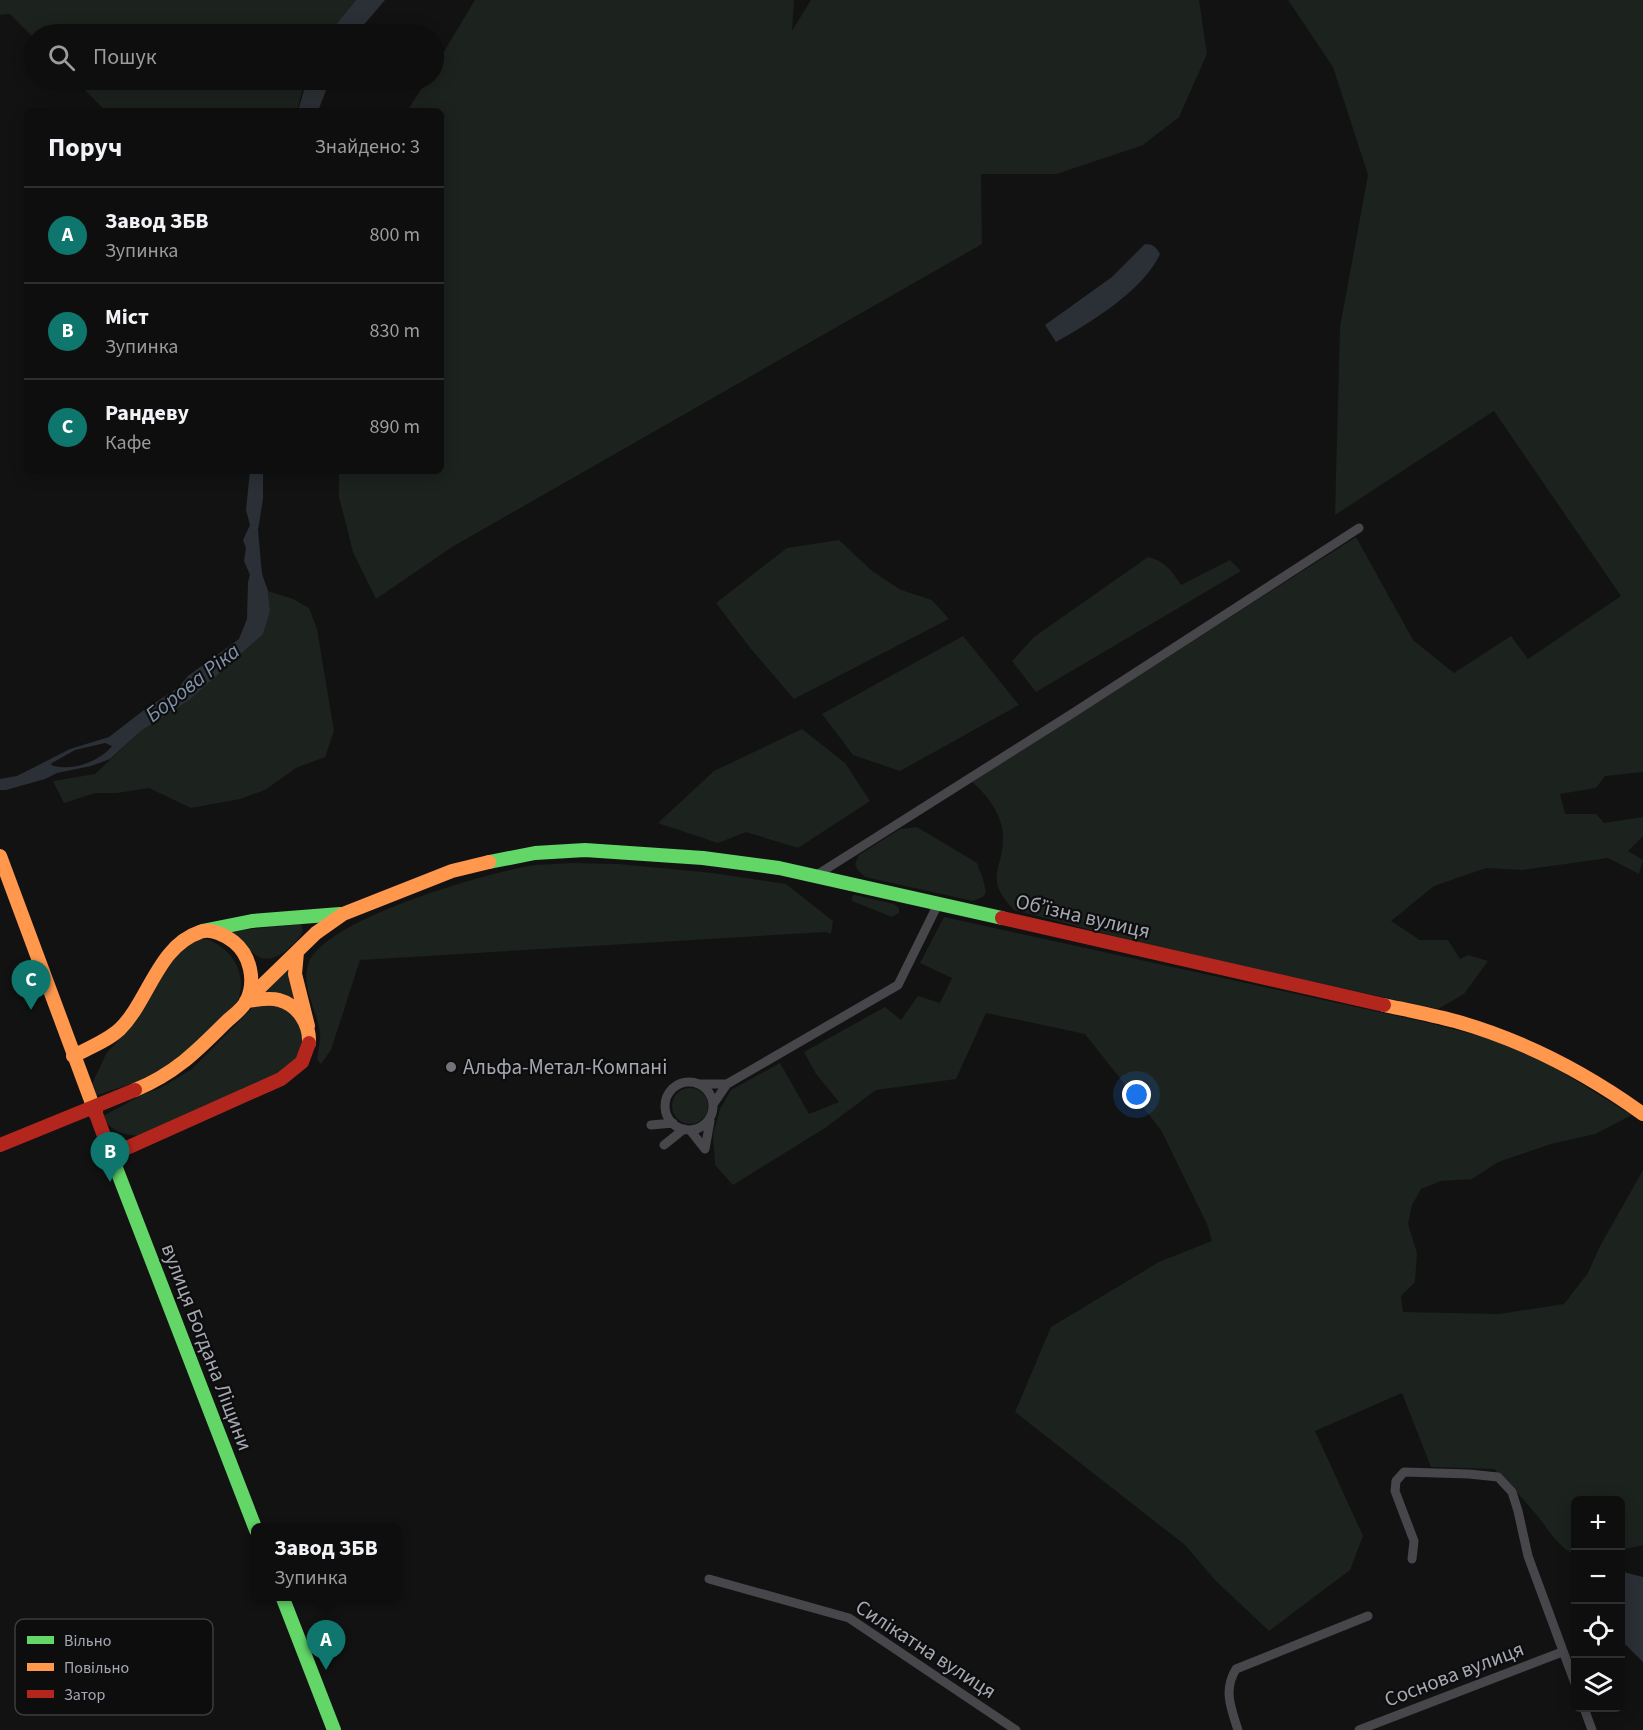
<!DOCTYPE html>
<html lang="uk">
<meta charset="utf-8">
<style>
:root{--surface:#0e0e0e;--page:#1c1c1c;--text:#f1f3f6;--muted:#9b9c9e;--line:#2e2e2e;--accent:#0f766e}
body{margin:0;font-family:"Source Sans 3",sans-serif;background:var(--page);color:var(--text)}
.controls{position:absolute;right:18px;bottom:18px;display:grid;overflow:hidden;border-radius:9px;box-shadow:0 3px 15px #0003}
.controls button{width:54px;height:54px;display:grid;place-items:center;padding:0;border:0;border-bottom:2px solid var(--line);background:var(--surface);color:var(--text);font:30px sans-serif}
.you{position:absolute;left:1137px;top:1095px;width:21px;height:21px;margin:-15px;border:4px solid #fff;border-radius:50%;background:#1a73e8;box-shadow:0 0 0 9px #1a73e833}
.badge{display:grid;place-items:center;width:39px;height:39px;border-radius:50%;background:var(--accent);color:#fff;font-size:20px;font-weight:700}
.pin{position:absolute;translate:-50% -50px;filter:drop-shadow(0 2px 3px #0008)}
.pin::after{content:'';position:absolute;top:32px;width:21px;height:18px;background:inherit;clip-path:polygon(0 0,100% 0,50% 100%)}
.popup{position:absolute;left:251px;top:1523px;width:150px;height:78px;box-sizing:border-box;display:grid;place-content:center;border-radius:9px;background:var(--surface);filter:drop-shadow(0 2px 4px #0005);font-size:20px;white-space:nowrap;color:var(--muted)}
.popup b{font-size:22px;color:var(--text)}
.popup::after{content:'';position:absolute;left:50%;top:100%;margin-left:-12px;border:12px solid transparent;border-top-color:var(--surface)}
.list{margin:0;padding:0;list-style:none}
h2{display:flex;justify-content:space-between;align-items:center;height:78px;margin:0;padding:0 24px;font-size:26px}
h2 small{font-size:20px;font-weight:400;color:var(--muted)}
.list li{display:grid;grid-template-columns:39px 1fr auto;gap:18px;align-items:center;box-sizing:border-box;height:96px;padding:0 24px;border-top:2px solid var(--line)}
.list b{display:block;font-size:22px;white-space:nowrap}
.list p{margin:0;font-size:20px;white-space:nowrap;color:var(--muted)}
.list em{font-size:20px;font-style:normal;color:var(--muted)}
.icon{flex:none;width:33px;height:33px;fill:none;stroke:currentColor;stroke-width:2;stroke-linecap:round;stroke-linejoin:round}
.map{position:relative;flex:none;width:1643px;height:1730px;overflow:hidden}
.search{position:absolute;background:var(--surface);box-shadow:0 3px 15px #0003;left:24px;top:24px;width:420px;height:66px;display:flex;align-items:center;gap:15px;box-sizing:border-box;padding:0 21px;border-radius:33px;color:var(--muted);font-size:22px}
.panel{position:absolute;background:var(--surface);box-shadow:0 3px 15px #0003;left:24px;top:108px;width:420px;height:366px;border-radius:9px}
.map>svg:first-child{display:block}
.green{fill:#1c221d}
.water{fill:#2b3036;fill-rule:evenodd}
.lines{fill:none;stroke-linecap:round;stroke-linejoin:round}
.street{stroke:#47474b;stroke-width:9}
.fast{stroke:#63d668;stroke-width:14}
.slow{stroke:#ff974d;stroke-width:14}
.jam{stroke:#b3261e;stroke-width:14}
.jam-bridge{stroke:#b3261e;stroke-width:14}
.poi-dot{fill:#72747a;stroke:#0d0d0e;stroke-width:2}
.labels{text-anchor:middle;stroke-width:4.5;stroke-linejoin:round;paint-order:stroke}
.street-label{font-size:21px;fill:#a5a8b2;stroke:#0d0d0e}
.poi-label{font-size:21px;fill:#a5a8b2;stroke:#0d0d0e;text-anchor:start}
.water-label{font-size:22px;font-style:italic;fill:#7f92a9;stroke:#0d0d0e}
.key{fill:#0d0d0e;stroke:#3b3c3f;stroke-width:1.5}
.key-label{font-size:16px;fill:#a5a8b2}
</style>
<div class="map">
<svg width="1643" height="1730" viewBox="0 0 1643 1730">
<rect width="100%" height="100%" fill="#121213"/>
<path class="green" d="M0 0H356L328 34H34V38L10 14 0 15Z
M475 0H794L792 31 811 0H1199L1207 54 1179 117 1143 145 1056 174H981L982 244 452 547 376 599 353 552 339 497V471H441V111H407L427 80H434V68Z
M1288 0H1643V772L1605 776 1596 788 1560 794 1565 814H1596L1604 823 1643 817V836L1628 851 1643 860 1639 874 1608 858 1522 870 1486 868 1434 886 1391 921 1420 940H1448L1460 959 1468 955 1488 961 1464 994 1438 1009 1175 952 1014 910C983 878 1003 871 1003 837 1003 816 987 794 972 782L1356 537 1413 640 1454 673 1511 636 1528 659 1621 596 1494 411 1335 515 1340 327 1368 175 1333 67Z
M75 80H305L297 111H106Z
M839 540 872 571 901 590 932 600 949 619 794 699 751 649 716 603 787 548Z
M1148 557C1165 561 1172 571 1181 585L1230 560 1241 571 1036 692 1012 661 1034 637Z
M268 591 293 599 309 608 317 629 334 731 325 757 296 768 265 790 240 799 191 808 149 788 117 793H95L64 803 53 781 95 774 141 731 188 701 270 611Z
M963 636 1019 705 900 771 853 755 822 714Z
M802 729 845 763 870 801 798 848 746 832 718 843 658 823 714 771Z
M917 827 977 863 983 879 986 892 983 897 973 901 865 877 857 869 855 864 859 855 900 829Z
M573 863 618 864 713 873 786 884 833 921 831 934 826 932 360 960 331 1050 321 1064 317 1059C318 1051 321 1041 320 1032 317 1010 301 988 308 965 320 920 491 871 536 865 548 864 561 864 573 863Z
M855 895 894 904 899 908V913L892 917 852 901V896Z
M944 917 1429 1023 1495 1040 1529 1052 1632 1115 1595 1134 1551 1144 1498 1162 1472 1179 1441 1181 1421 1189 1412 1205 1408 1224 1417 1253 1415 1282 1401 1296 1403 1312 1499 1314 1564 1304 1588 1273 1599 1248 1643 1170V1545L1621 1550 1620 1500H1576L1575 1555C1558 1547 1548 1529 1536 1514 1523 1499 1509 1483 1494 1469L1431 1467 1402 1393 1315 1431 1363 1536 1350 1570 1269 1631 1215 1580 1185 1545 1015 1412 1051 1327 1159 1262 1212 1241 1207 1224 1161 1130 1085 1034 986 1013 956 1079 876 1090 825 1128 733 1185 715 1165 713 1134 720 1109 731 1090 780 1063 809 1114 839 1102 816 1074 804 1052 885 1007 901 1020 918 996 940 1003 952 978 920 963Z
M301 924 303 931C300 939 294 943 288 949 261 972 251 950 232 931Z
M206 939C230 947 247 971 239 997 234 1014 179 1060 163 1070 143 1082 115 1088 93 1097L92 1084 106 1054 125 1033 171 963 182 950 196 940Z
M287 967 290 980 302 1009 261 993Z
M266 1004C295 1010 297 1016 307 1043L292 1070 141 1136C125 1135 110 1132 103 1116L144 1094 160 1088 192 1069 253 1007Z
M672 1106a18 18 0 1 1 36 0a18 18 0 1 1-36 0Z"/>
<path class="water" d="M356 0H385L356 34H328Z
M307 80H330L318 111H298Z
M1145 244C1153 244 1156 247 1160 254 1144 290 1090 323 1056 342L1045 325 1112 277Z
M250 471H263V499L258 530 262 574 268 591 270 611 263 634 188 701 141 731 110 759 91 766 57 773 45 779 6 790H0V779L17 776 70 749 109 737 144 710 179 687 188 676 239 639 247 619 248 582 250 575 244 561 246 548 243 540 250 525 246 510ZM105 743 112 746C99 762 71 772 51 765L52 763 75 750Z
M1620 1571 1643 1577V1662L1621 1640Z"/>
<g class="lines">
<path class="street" d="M815 876 1073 713 1359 528
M665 1106a24 24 0 1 1 48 0a24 24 0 1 1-48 0Z
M701 1084H727L714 1103
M727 1084 898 985 938 904
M651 1125 673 1123
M690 1130 705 1149 710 1121
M664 1145 684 1129
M1412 1559 1414 1541 1395 1491 1396 1481 1404 1472 1469 1474 1498 1477 1512 1492 1518 1511 1528 1556 1576 1686
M709 1579 849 1618 1016 1730
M1584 1708 1592 1730
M1238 1730C1231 1708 1223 1690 1236 1669L1368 1616
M1359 1730 1562 1652"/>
<path class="fast" d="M489 862 535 853 585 850 703 858 779 868 1002 918
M202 931 252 921 340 914
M111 1155 256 1530
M282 1596 334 1730"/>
<path class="slow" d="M0 856 96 1114
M297 952 295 974 308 1026
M246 1001 316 933 343 914 452 871 489 862
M246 1001C257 1000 269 997 279 1000 298 1005 310 1024 309 1043
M1384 1005C1407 1010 1432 1015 1455 1021 1523 1040 1586 1073 1643 1114
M73 1056C89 1048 107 1041 120 1029 149 1000 158 946 200 932 211 928 225 935 234 942 250 955 256 980 247 1000 243 1009 232 1016 225 1023 196 1052 174 1074 135 1090"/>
<path class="jam" d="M1002 918 1384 1005
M96 1114 111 1155 281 1079 302 1062 309 1043"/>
<path class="jam-bridge" d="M0 1145 135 1090"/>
</g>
<circle class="poi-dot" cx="451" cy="1067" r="6"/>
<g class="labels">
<g class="street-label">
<text transform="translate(1083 916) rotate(13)" y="7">Об’їзна вулиця</text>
<text transform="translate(207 1347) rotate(69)" y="7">вулиця Богдана Ліщини</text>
<text transform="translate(926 1649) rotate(33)" y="7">Силікатна вулиця</text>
<text transform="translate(1454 1674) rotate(-21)" y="7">Соснова вулиця</text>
</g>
<g class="poi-label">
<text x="463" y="1074">Альфа-Метал-Компані</text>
</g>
<g class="water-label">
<text transform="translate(192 682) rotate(-38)" y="8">Борова Ріка</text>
</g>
</g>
<rect x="15" y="1619" width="198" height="96" rx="9" class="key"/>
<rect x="27" y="1636" width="27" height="8" fill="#63d668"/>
<rect x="27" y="1663" width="27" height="8" fill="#ff974d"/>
<rect x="27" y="1690" width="27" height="8" fill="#b3261e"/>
<g class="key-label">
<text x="64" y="1646">Вільно</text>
<text x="64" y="1673">Повільно</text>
<text x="64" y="1700">Затор</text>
</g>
</svg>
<div class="controls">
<button>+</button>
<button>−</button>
<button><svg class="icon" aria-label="locate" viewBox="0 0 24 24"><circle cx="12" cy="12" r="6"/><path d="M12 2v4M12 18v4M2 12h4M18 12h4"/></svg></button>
<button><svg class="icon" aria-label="layers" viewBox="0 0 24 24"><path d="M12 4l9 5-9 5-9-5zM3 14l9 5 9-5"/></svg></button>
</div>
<div class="you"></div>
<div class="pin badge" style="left:326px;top:1670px">A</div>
<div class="popup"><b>Завод ЗБВ</b>Зупинка</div>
<div class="pin badge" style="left:110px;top:1182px">B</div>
<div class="pin badge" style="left:31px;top:1010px">C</div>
<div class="search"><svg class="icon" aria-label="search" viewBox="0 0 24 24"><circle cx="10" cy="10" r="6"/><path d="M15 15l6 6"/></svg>Пошук</div>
<section class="panel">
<h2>Поруч<small>Знайдено: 3</small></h2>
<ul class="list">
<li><span class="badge">A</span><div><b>Завод ЗБВ</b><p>Зупинка</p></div><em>800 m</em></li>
<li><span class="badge">B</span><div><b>Міст</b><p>Зупинка</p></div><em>830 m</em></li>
<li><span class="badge">C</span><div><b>Рандеву</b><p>Кафе</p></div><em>890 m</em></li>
</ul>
</section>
</div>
